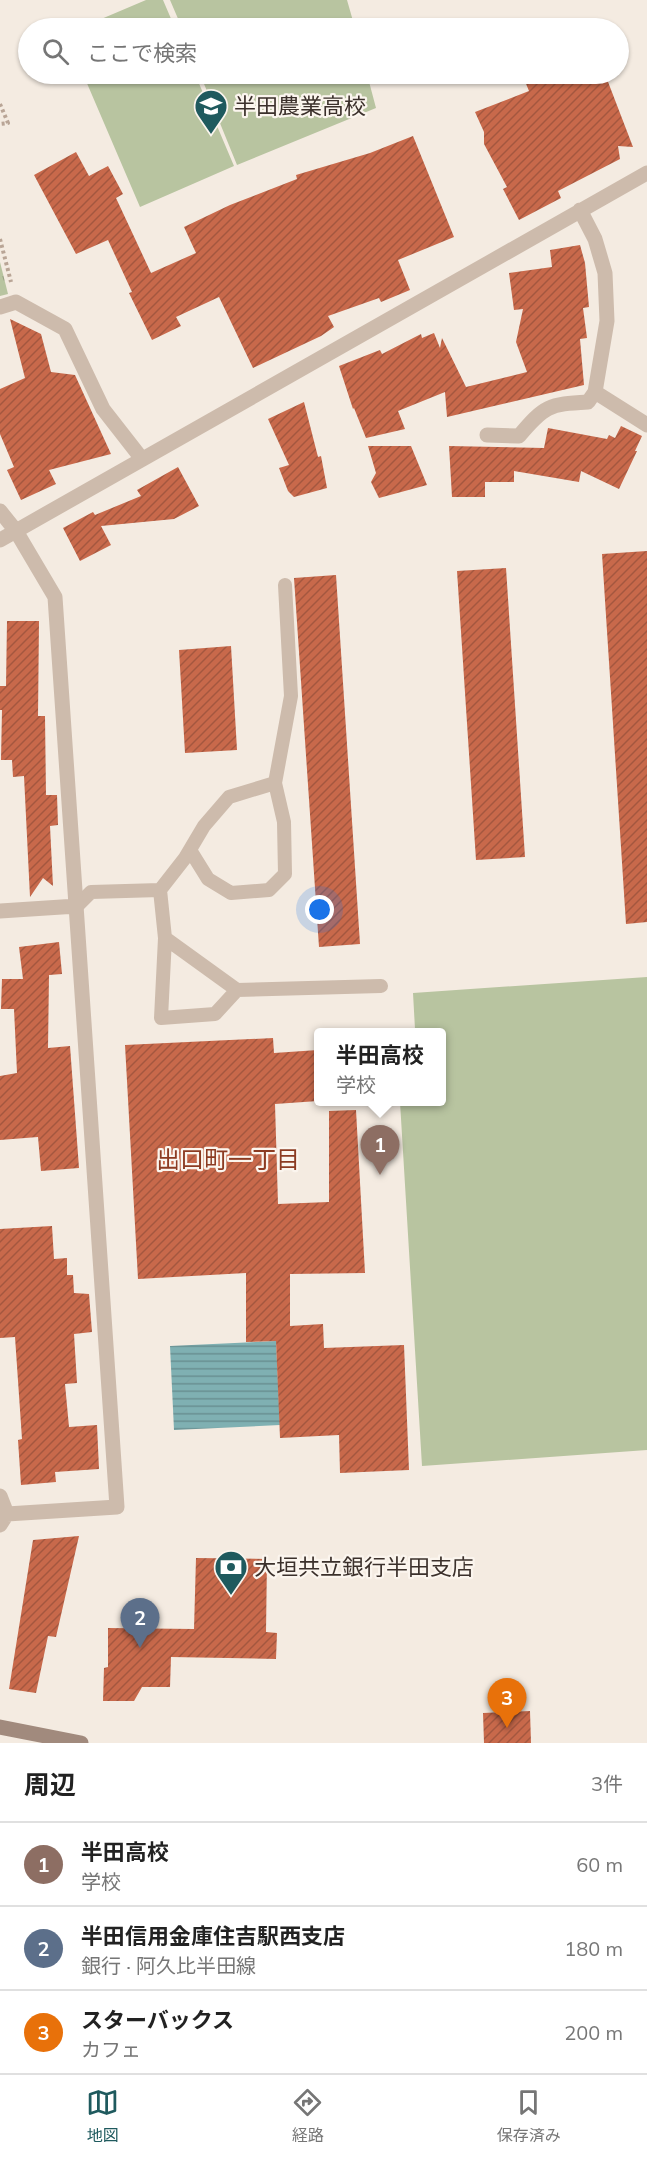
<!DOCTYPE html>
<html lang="ja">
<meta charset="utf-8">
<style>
:root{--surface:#fff;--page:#f2f2f2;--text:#222;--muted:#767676;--line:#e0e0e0;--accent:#1f5a5e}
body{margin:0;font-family:Mulish,"Noto Sans JP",sans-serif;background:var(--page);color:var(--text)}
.you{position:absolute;left:320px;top:910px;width:21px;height:21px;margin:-15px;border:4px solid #fff;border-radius:50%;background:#1a73e8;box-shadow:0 0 0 9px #1a73e833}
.badge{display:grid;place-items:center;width:39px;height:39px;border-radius:50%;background:var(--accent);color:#fff;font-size:20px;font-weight:700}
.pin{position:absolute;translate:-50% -50px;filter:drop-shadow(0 2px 3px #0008)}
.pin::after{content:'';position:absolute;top:32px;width:21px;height:18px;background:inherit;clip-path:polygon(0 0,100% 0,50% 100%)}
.popup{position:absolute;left:314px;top:1028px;width:132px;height:78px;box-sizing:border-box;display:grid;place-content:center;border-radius:6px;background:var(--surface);filter:drop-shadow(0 2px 4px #0005);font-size:20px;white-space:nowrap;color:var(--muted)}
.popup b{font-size:22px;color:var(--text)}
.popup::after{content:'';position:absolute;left:50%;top:100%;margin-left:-12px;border:12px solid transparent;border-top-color:var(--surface)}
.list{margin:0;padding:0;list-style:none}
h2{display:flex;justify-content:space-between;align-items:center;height:78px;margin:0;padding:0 24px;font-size:26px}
h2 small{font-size:20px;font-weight:400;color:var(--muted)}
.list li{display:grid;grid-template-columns:39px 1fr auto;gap:18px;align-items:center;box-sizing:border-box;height:84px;padding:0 24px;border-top:2px solid var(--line)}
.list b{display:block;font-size:22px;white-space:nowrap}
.list p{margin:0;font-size:20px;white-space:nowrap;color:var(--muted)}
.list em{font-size:20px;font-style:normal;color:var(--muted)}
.icon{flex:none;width:33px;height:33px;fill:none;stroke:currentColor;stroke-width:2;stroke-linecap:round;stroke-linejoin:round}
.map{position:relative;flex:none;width:647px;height:1743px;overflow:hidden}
.search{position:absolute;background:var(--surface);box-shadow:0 2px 4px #0004;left:18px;right:18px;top:18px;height:66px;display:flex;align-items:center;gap:15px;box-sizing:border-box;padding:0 21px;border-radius:33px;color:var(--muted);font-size:22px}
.sheet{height:330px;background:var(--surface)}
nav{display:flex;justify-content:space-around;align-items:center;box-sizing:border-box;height:84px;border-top:2px solid var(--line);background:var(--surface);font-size:16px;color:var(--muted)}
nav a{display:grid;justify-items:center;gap:3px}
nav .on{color:var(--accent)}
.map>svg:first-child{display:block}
.grass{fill:url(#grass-tufts)}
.pitch{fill:#b8c4a0}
.water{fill:url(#water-rules)}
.building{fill:url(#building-hatch)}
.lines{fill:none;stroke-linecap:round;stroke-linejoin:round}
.path{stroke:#b9a596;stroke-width:4;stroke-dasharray:3 3;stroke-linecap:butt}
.lane{stroke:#cdbbac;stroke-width:14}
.street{stroke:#cdbbac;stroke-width:15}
.secondary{stroke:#a18a7d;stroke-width:15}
.labels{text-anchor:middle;stroke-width:4.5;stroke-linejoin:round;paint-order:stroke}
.poi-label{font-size:22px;fill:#3b302b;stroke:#fbf5ee;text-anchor:start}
.neighbourhood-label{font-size:24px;fill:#8c3b22;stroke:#fbf5ee}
</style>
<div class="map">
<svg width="647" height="1743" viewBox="0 0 647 1743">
<defs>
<pattern id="grass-tufts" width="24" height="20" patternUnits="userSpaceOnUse" patternTransform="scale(1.5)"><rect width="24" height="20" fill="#b8c4a0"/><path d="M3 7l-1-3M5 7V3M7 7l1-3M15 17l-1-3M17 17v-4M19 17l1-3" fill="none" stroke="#97a083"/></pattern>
<pattern id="water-rules" width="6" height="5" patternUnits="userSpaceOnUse" patternTransform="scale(1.5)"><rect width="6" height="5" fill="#7fb0b2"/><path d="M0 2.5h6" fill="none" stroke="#699091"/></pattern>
<pattern id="building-hatch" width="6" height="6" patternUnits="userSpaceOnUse" patternTransform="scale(1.5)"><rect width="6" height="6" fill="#c8694b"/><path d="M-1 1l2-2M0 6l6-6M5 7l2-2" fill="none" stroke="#a4573f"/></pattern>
</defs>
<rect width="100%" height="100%" fill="#f4ebe1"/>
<path class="grass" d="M0 262 8 294 0 296Z"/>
<path class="pitch" d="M146 0H163L175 28H80Z
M170 0H347L355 28H182Z
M83 74H195L234 166 140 207Z
M200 74H367L376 108 237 165Z
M647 977V1450L422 1466 400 1102H442V1032H396L415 1029 413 993Z"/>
<path class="water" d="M276 1341 280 1425 174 1430 170 1346Z"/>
<path class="building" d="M522 74H605L633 147 618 146 620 159 558 191 561 198 519 220 503 189 507 187 484 144V132L475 112 529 91Z
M413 136 454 237 398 260 410 290 381 302 379 298 328 316 334 327 321 336 253 368 219 297 176 317 181 326 152 340 129 293 132 292 108 240 76 254 34 175 76 152 89 176 108 166 123 194 116 198 151 273 196 253 184 227 230 205 297 179 296 175 370 153Z
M580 245 585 263 589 307 583 308 587 338 580 339 584 385 447 417 445 392 398 411 405 429 366 438 354 408 353 409 339 366 380 350 382 354 421 334 422 338 434 333 440 348 442 338 466 387 527 372 516 342 523 309 514 310 509 273 552 267 550 250Z
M10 319 41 334 51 372 75 375 111 454 49 470 56 484 21 500 7 470 14 467 0 434V389L25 378Z
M304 402 318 457 321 456 327 488 294 497 288 491 279 468 289 465 268 419Z
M621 426 642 436 635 451H637L619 489 581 471 579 482 514 471V482H485V497H452L449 446 544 448 548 428 607 439 609 435 615 438Z
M368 446H411L427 485 379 498 371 482 376 473Z
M178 467 199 506 174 519 101 526 111 545 80 561 63 528 93 512 95 515 141 496 137 490Z
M647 551V922L626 924 602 554Z
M506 568 525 857 476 860 457 571Z
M336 575 360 944 319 947 294 578Z
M7 621H39L38 716H45L46 795H57L58 825 50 826 53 886 43 878 30 897 24 776 13 777 12 760H1L2 710H0V686H6Z
M231 646 237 750 185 753 179 650Z
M59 942 62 974 49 975 48 1048 70 1046 79 1168 41 1171 38 1137 0 1140V1076L17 1073 14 1009H1L2 979H23L19 947Z
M273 1038 274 1053 318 1050V1101L275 1104 278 1204 329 1202V1111L356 1110 365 1273 290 1274V1326L323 1324 324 1348 404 1345 409 1470 340 1473 339 1435 280 1438 276 1341 246 1342V1273L138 1279 125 1045Z
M52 1226 54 1259 67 1258V1275H73L74 1293 89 1294 92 1332 74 1334 77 1383 65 1384 69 1427 97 1425 99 1469 55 1472 56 1482 21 1485 18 1440 22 1439 15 1337 0 1338V1229Z
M79 1536 56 1637 48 1636 36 1693 9 1689 33 1540Z
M196 1558 267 1559 266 1632 277 1633 276 1659 171 1657 170 1687H142L134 1701H103L104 1668 108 1667V1628L194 1629Z
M530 1711 531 1743H484L483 1713Z"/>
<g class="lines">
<path class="path" d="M0 104 8 123 0 124
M0 239 11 282"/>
<path class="lane" d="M190 850 208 879 231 893 269 890 285 874 284 822 275 783
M160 890 165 938 161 1018 215 1014 237 990 381 986
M77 906 91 892 160 890 185 858 204 826 229 797 275 783 291 696 285 585
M165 938 237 990"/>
<path class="street" d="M0 307 16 302 65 329 103 409 142 459
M595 392 647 425
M487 435 519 436C544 406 549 404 588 402L595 392 607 321 605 273 595 239 580 210
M0 511 16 531 55 597 117 1507 7 1514
M0 540 647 173
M0 911 77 906
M0 1496 7 1514 0 1525"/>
<path class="secondary" d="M0 1727 81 1743"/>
</g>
<defs>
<symbol id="school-pin" viewBox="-11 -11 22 30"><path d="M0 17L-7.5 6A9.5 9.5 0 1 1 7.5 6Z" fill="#1f5a5e" stroke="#fbf5ee"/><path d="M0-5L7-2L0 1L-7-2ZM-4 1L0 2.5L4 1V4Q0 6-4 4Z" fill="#fff"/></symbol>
<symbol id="bank-pin" viewBox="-11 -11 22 30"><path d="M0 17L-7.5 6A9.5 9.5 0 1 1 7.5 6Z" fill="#1f5a5e" stroke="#fbf5ee"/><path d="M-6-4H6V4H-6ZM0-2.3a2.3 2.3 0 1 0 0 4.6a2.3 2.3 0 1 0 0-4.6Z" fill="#fff"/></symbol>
</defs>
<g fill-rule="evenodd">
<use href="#school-pin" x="192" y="87" width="38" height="52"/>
<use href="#bank-pin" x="212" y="1548" width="38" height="52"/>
</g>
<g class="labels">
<g class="poi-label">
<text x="234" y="114">半田農業高校</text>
<text x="254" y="1575">大垣共立銀行半田支店</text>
</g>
<g class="neighbourhood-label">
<text x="228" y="1168">出口町一丁目</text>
</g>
</g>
</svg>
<div class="you"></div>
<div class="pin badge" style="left:380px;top:1175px;background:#8d6e63">1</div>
<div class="popup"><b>半田高校</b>学校</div>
<div class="pin badge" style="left:140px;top:1648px;background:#5c6f8a">2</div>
<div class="pin badge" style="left:507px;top:1728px;background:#e8710a">3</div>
<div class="search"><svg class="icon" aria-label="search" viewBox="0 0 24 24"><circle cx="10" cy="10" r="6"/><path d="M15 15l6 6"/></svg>ここで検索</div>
</div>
<section class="sheet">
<h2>周辺<small>3件</small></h2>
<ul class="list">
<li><span class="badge" style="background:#8d6e63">1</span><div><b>半田高校</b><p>学校</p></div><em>60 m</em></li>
<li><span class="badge" style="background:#5c6f8a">2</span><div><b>半田信用金庫住吉駅西支店</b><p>銀行 · 阿久比半田線</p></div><em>180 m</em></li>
<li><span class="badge" style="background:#e8710a">3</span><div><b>スターバックス</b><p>カフェ</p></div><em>200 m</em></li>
</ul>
</section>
<nav>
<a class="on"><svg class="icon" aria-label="map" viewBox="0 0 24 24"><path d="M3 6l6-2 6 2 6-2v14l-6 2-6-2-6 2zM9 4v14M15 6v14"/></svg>地図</a>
<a><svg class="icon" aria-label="directions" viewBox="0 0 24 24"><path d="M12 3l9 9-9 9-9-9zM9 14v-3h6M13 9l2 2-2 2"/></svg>経路</a>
<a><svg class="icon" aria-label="saved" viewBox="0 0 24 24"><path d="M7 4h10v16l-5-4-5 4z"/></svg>保存済み</a>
</nav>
